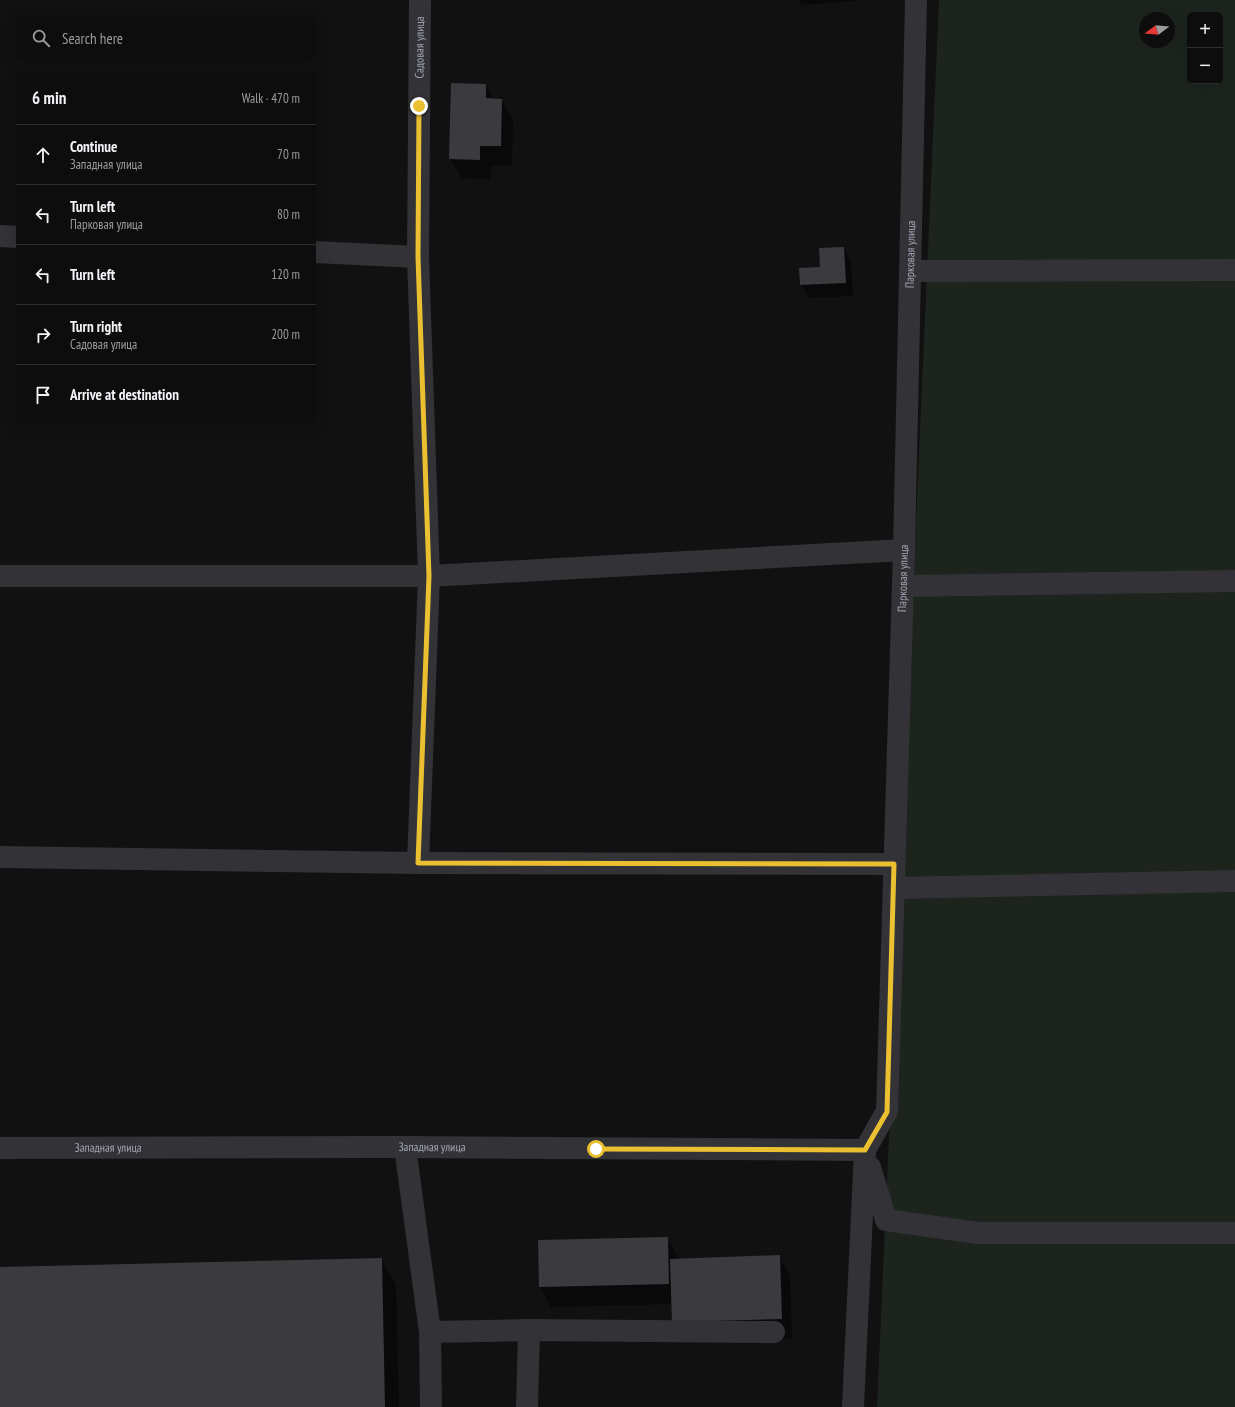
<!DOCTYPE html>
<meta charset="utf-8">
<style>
:root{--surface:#0d0d0e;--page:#1b1b1c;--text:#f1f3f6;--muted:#9a9c9e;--line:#2d2d2e}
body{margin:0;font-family:"PT Sans Narrow",sans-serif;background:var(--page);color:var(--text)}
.controls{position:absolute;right:12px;top:12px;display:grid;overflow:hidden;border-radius:6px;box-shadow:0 4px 16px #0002}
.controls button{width:36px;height:36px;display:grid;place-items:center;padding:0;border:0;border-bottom:1px solid var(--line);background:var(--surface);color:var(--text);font:20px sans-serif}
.compass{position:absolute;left:1139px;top:12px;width:36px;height:36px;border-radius:50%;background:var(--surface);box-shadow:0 4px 16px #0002;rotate:254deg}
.stop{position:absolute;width:12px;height:12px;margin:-9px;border:3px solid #eac030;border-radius:50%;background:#fff}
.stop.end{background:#eac030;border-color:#fff;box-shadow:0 1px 4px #0008}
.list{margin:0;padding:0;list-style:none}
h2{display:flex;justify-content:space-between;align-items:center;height:52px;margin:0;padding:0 16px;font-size:17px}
h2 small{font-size:13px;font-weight:400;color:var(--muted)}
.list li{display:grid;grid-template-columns:26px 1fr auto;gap:12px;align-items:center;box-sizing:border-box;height:60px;padding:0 16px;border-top:1px solid var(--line)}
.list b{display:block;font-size:15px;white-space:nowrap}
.list p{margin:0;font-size:13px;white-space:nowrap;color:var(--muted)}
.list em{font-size:13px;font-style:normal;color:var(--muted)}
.icon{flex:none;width:22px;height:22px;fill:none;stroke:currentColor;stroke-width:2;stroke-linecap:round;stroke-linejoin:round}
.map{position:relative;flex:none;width:1235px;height:1407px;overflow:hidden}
.search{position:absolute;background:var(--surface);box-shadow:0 4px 16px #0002;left:16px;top:16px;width:300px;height:44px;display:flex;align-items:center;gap:10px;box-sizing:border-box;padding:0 14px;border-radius:6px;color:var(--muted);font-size:15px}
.panel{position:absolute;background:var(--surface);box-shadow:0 4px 16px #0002;left:16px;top:72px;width:300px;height:352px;border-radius:6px}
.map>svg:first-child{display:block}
.green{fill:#1d241e;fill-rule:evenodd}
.shadow{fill:#0007}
.building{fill:#3b3b3f}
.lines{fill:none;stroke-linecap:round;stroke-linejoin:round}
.minor{stroke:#323237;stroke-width:22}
.route{stroke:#eac030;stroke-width:5}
.labels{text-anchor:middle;stroke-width:3.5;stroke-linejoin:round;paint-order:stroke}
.street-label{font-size:12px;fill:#a2a5b2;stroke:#0c0c0d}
</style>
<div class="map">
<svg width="1235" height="1407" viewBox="0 0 1235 1407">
<rect width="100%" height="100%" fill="#111112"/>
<path class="green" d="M939 0H1235V1407H877ZM1190 15H1220V81H1190ZM1145 18H1169V42H1145Z"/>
<path class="shadow" d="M799 0H855L856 1 802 5Z
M486 85 494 100H501L513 119 512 166 491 165 490 179 462 178 450 159Z
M844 248 851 261 853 296 809 298 801 285Z
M667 1238 679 1259 779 1256 790 1276 792 1339 684 1342 672 1304 551 1307 540 1287 539 1241Z
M381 1259 396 1285 399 1407H0V1268Z"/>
<path class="building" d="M451 83 486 84V98L502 99 501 146H480V160L449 159Z
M844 247 846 283 800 285 799 268 820 267 819 248Z
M668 1237 669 1284 539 1287 538 1240Z
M780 1255 782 1319 672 1322 670 1259Z
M382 1258 385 1407H0V1267Z"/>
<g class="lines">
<g class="minor">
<path d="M0 236 18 237"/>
<path d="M314 252 418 257"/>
<path d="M910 271 1235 270"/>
<path d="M0 576H429L904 550"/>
<path d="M903 586 1235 581"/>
<path d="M0 857 418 863 894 864"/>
<path id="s1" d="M418 863 429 576 418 257 420 0"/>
<path d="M894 888 1235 881"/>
<path d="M405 1147 430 1332 431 1407"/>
<path id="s2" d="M0 1148 405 1147 865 1150"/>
<path d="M870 1167 886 1220 978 1233H1235"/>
<path d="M430 1332 529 1330 774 1332"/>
<path d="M527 1407 529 1330"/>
<path id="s3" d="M853 1407 865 1150 887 1111 904 550 916 0"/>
</g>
</g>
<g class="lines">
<path class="route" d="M419 106 418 257 429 576 418 863 894 864 887 1112 865 1150 596 1149"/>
</g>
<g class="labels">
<g class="street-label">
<text dy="4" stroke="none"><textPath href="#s1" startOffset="816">Садовая улица</textPath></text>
<text dy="4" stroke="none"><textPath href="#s3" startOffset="1159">Парковая улица</textPath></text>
<text dy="4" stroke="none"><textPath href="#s3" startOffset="835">Парковая улица</textPath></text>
<text dy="4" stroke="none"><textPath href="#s2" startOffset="108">Западная улица</textPath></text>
<text dy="4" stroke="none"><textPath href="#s2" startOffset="432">Западная улица</textPath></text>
</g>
</g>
</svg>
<div class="controls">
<button>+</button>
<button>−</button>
</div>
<svg class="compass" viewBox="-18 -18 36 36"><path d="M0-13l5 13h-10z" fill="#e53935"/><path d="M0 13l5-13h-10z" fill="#9a9c9e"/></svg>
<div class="stop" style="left:596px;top:1149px"></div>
<div class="stop end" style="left:419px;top:106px"></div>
<div class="search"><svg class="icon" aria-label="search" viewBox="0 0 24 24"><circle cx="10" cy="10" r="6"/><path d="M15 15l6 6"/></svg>Search here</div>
<section class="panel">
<h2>6 min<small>Walk · 470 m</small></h2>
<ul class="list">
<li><svg class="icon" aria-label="ahead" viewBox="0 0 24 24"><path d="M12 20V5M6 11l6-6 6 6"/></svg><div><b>Continue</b><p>Западная улица</p></div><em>70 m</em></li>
<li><svg class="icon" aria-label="left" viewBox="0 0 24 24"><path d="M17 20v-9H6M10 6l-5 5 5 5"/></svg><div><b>Turn left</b><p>Парковая улица</p></div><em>80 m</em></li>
<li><svg class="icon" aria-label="left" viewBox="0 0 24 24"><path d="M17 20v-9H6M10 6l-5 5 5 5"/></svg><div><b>Turn left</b></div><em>120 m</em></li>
<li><svg class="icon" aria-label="right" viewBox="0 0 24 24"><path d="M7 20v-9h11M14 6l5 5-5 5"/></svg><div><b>Turn right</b><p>Садовая улица</p></div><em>200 m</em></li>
<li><svg class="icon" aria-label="arrive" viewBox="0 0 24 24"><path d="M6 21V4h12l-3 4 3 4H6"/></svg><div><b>Arrive at destination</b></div></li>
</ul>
</section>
</div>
